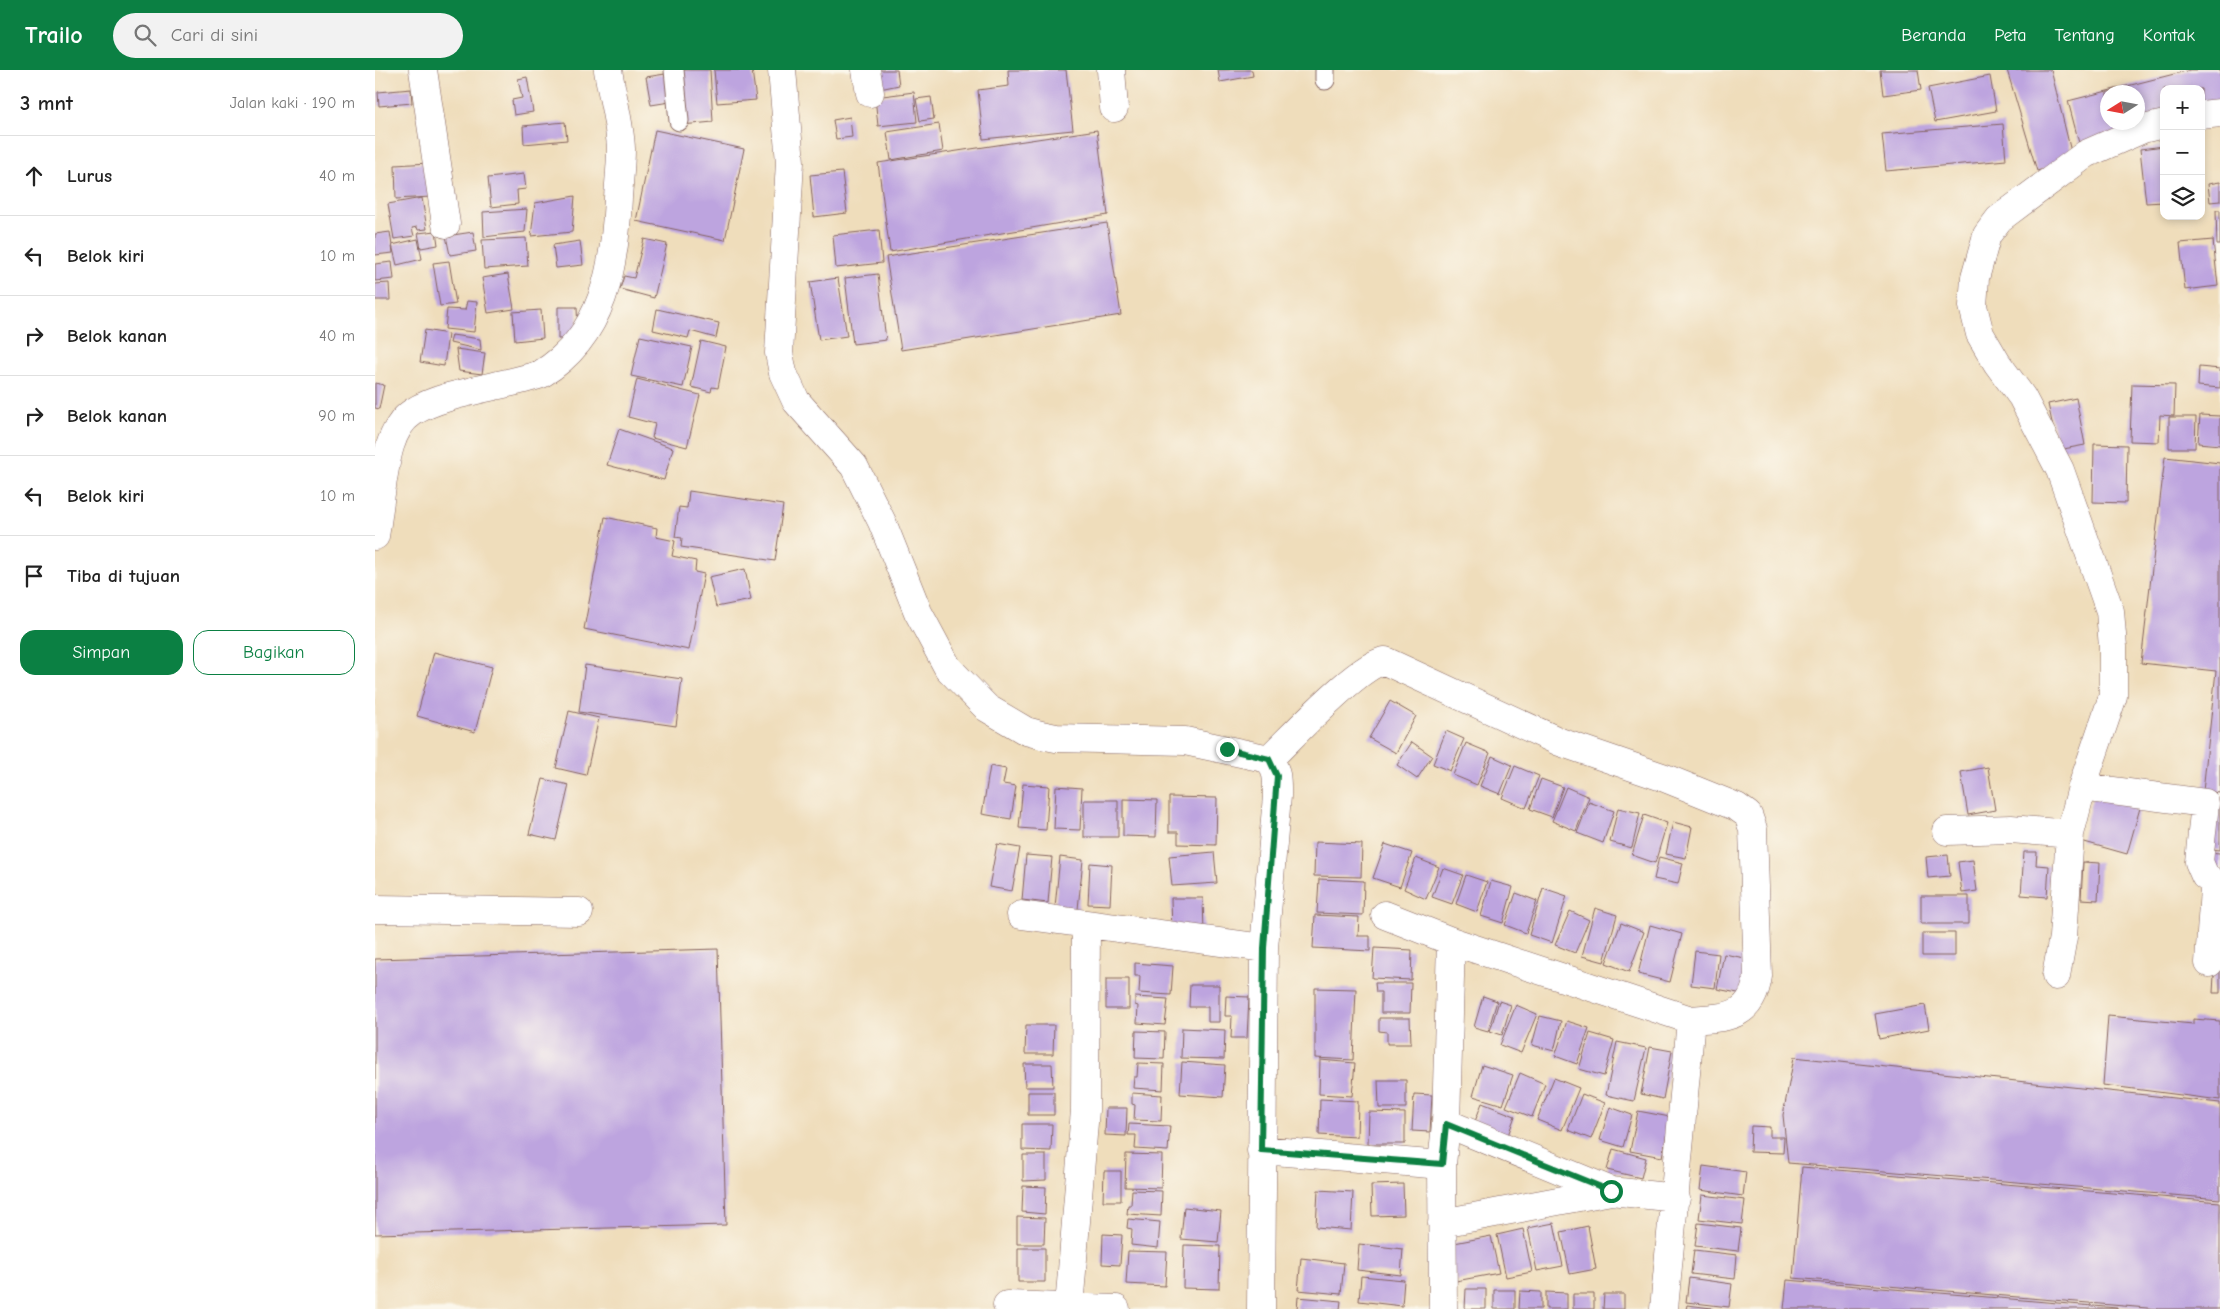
<!DOCTYPE html>
<html lang="id">
<meta charset="utf-8">
<style>
:root{--surface:#fff;--page:#f2f2f2;--text:#222;--muted:#767676;--line:#e0e0e0;--accent:#0b8043}
body{margin:0;font-family:"Comic Neue",sans-serif;background:var(--page);color:var(--text)}
.controls{position:absolute;right:15px;top:15px;display:grid;overflow:hidden;border-radius:10px;box-shadow:0 2px 8px #0003}
.controls button{width:45px;height:45px;display:grid;place-items:center;padding:0;border:0;border-bottom:1px solid var(--line);background:var(--surface);color:var(--text);font:25px sans-serif}
.compass{position:absolute;left:1725px;top:15px;width:45px;height:45px;border-radius:50%;background:var(--surface);box-shadow:0 2px 8px #0003;rotate:259deg}
.stop{position:absolute;width:15px;height:15px;margin:-11px;border:4px solid #0b8043;border-radius:50%;background:#fff}
.stop.end{background:#0b8043;border-color:#fff;box-shadow:0 1px 5px #0008}
.list{margin:0;padding:0;list-style:none}
h2{display:flex;justify-content:space-between;align-items:center;height:65px;margin:0;padding:0 20px;font-size:21px}
h2 small{font-size:16px;font-weight:400;color:var(--muted)}
.list li{display:grid;grid-template-columns:32px 1fr auto;gap:15px;align-items:center;box-sizing:border-box;height:80px;padding:0 20px;border-top:1px solid var(--line)}
.list b{display:block;font-size:19px;white-space:nowrap}
.list em{font-size:16px;font-style:normal;color:var(--muted)}
.actions{display:flex;gap:10px;padding:15px 20px}
.actions a{flex:1;padding:11px 0;border:1px solid var(--accent);border-radius:15px;text-align:center;font-size:18px;color:var(--accent)}
.actions .main{background:var(--accent);color:#fff}
.icon{flex:none;width:28px;height:28px;fill:none;stroke:currentColor;stroke-width:2;stroke-linecap:round;stroke-linejoin:round}
.map{position:relative;flex:none;width:1845px;height:1239px;overflow:hidden}
header{display:flex;align-items:center;gap:30px;box-sizing:border-box;height:70px;padding:0 25px;background:var(--accent);color:#fff}
header strong{font-size:24px}
nav{display:flex;gap:28px;margin-inline-start:auto;font-size:18px}
.search{width:350px;height:45px;background:var(--page);display:flex;align-items:center;gap:12px;box-sizing:border-box;padding:0 18px;border-radius:28px;color:var(--muted);font-size:19px}
main{display:flex}
aside{flex:1;background:var(--surface)}
.map>svg:first-child{display:block}
.building{fill:#bda4df;fill-rule:evenodd}
.lines{fill:none;stroke-linecap:round;stroke-linejoin:round}
.service-casing{stroke:#84625d;stroke-width:21}
.minor-casing{stroke:#84625d;stroke-width:29}
.service{stroke:#fff;stroke-width:19}
.minor{stroke:#fff;stroke-width:28}
.route{stroke:#0b8043;stroke-width:6}
</style>
<header>
<strong>Trailo</strong>
<div class="search"><svg class="icon" aria-label="search" viewBox="0 0 24 24"><circle cx="10" cy="10" r="6"/><path d="M15 15l6 6"/></svg>Cari di sini</div>
<nav><a>Beranda</a><a>Peta</a><a>Tentang</a><a>Kontak</a></nav>
</header>
<main>
<aside>
<h2>3 mnt<small>Jalan kaki · 190 m</small></h2>
<ul class="list">
<li><svg class="icon" aria-label="ahead" viewBox="0 0 24 24"><path d="M12 20V5M6 11l6-6 6 6"/></svg><div><b>Lurus</b></div><em>40 m</em></li>
<li><svg class="icon" aria-label="left" viewBox="0 0 24 24"><path d="M17 20v-9H6M10 6l-5 5 5 5"/></svg><div><b>Belok kiri</b></div><em>10 m</em></li>
<li><svg class="icon" aria-label="right" viewBox="0 0 24 24"><path d="M7 20v-9h11M14 6l5 5-5 5"/></svg><div><b>Belok kanan</b></div><em>40 m</em></li>
<li><svg class="icon" aria-label="right" viewBox="0 0 24 24"><path d="M7 20v-9h11M14 6l5 5-5 5"/></svg><div><b>Belok kanan</b></div><em>90 m</em></li>
<li><svg class="icon" aria-label="left" viewBox="0 0 24 24"><path d="M17 20v-9H6M10 6l-5 5 5 5"/></svg><div><b>Belok kiri</b></div><em>10 m</em></li>
<li><svg class="icon" aria-label="arrive" viewBox="0 0 24 24"><path d="M6 21V4h12l-3 4 3 4H6"/></svg><div><b>Tiba di tujuan</b></div></li>
</ul>
<div class="actions"><a class="main">Simpan</a><a>Bagikan</a></div>
</aside>
<div class="map">
<svg width="1845" height="1239" viewBox="0 0 1845 1239">
<rect width="100%" height="100%" fill="#fbf7ec"/>
<filter id="ink" filterUnits="userSpaceOnUse"><feTurbulence type="fractalNoise" baseFrequency=".02" numOctaves="2"/><feDisplacementMap in="SourceGraphic" scale="10" xChannelSelector="R" yChannelSelector="G"/><feConvolveMatrix kernelMatrix="1 2 1 2 8 2 1 2 1" color-interpolation-filters="sRGB"/></filter>
<filter id="wash" filterUnits="userSpaceOnUse"><feTurbulence type="fractalNoise" baseFrequency=".0096" numOctaves="4" result="noise"/><feDisplacementMap in="SourceGraphic" scale="20" xChannelSelector="R" yChannelSelector="G"/><feGaussianBlur stdDeviation="1.12" result="paint"/><feColorMatrix in="noise" values="0 0 0 0 0 0 0 0 0 0 0 0 0 0 0 0 0 1.4 0 .05"/><feComposite in="paint" operator="in"/></filter>
<g filter="url(#wash)">
<rect width="100%" height="100%" fill="#efddbb"/>
<g id="blocks">
<path class="building" d="M303 0H335L338 52 307 55Z
M339 0H377L381 30 342 33Z
M496 0H522L524 15 500 20Z
M633 0H691L698 60 608 69 603 20 634 16Z
M843 0H877L878 6 845 12Z
M1505 0H1543L1546 20 1508 25Z
M1632 0H1676L1698 90 1662 101Z
M1815 0H1845V39L1826 43V19H1789V52L1704 73 1693 31ZM1732 22H1762V52H1732Z
M290 4 295 32 276 35 271 7Z
M1615 6 1621 41 1560 52 1553 18Z
M152 7 158 42 139 45 137 30 147 28 143 9Z
M36 19 37 33 4 36 3 22Z
M539 22 542 52 503 56 500 27Z
M556 27 559 49 545 51 541 29Z
M475 47 477 67 461 69 458 50Z
M190 52 192 70 149 74 148 56Z
M564 54 568 81 516 90 512 62Z
M1628 54 1631 90 1511 101 1507 64Z
M280 60 369 79 350 170 261 151Z
M722 60 733 145 515 182 503 93Z
M1789 76V132L1771 133 1765 79Z
M54 93 56 127 21 129 20 95Z
M467 102 472 143 439 147 435 105Z
M149 104 151 119 142 120 143 134 116 137 113 108Z
M1845 112V131L1835 132 1833 114Z
M200 126 197 162 156 166 160 133Z
M47 128 52 159 43 160 42 157 37 158 39 166 19 169 13 134Z
M152 139 150 162 109 167 108 142Z
M1841 140H1845V175H1842Z
M732 153 746 245 526 280 511 187Z
M504 160 507 193 461 198 458 165Z
M61 161 63 175 46 178 43 163Z
M15 162 18 183 0 185V164Z
M98 162 101 181 75 185 71 166Z
M151 168 153 196 109 199 107 170Z
M43 169 47 189 22 195 17 175Z
M269 169 292 174 279 228 245 219 249 206 259 208Z
M1838 170 1843 216 1810 220 1805 173Z
M205 171 208 195 181 198 178 175Z
M74 191 81 234 65 236 58 193Z
M17 192 19 209 0 211V194Z
M133 204 139 239 113 243 107 208Z
M503 204 511 270 478 274 470 208Z
M463 208 472 266 444 270 435 212Z
M14 213 15 230H0V214Z
M92 231 102 232 99 262 70 259 72 239 90 240Z
M183 237H202L203 268 183 269Z
M282 239 344 253 341 268 315 261 313 268 278 260Z
M166 240 168 268 140 271 138 242Z
M50 260 73 264 69 296 45 292Z
M77 265 105 269 106 280 75 273Z
M265 266 317 277 308 317 256 306Z
M326 271 351 277 343 318 337 317 336 322 316 317Z
M81 279 110 283 107 304 84 301Z
M1824 297 1845 299V318L1823 316Z
M262 309 325 325 312 377 277 368 280 354 253 347Z
M0 313 9 315 4 339 0 338Z
M1757 314 1800 315 1799 346 1785 345 1784 372 1755 371Z
M1701 328 1710 375 1683 380 1673 334Z
M1825 345 1845 346V375L1823 373Z
M1794 347H1821L1820 378H1794Z
M244 359 298 378 289 410 232 395Z
M1719 374 1752 375 1751 433 1718 432Z
M1790 387 1845 393V723L1828 721 1841 601 1766 593Z
M314 421 408 435 400 491 306 477 307 468 300 467 304 437 312 438Z
M230 447 282 458 281 467 300 471 297 486 321 491 320 502 329 504 314 580 209 559Z
M370 499 376 530 341 537 334 507Z
M59 582 117 597 100 662 42 646Z
M210 595 307 609 301 656 204 642Z
M1015 631 1041 646 1021 683 994 668Z
M194 641 224 648 211 705 181 698Z
M1071 661 1089 669 1075 701 1058 694Z
M1037 672 1057 686 1042 709 1022 695Z
M1091 673 1115 683 1102 715 1078 705Z
M1117 686 1137 695 1125 724 1105 716Z
M615 696 631 699 628 714 641 716 636 749 607 744Z
M1140 696 1164 706 1151 738 1127 728Z
M1613 697 1620 740 1593 745 1586 702Z
M168 709 194 715 181 770 154 764Z
M1166 709 1188 717 1177 747 1155 739Z
M648 714 674 716 671 760 644 758Z
M681 716 707 718 705 760 679 759Z
M1191 717 1214 727 1201 761 1177 751Z
M1718 725 1765 738 1752 784 1706 771Z
M794 727 842 728 841 775 803 774V762H794Z
M748 729 782 730 781 767 748 766Z
M709 730H743V767H709Z
M1214 732 1239 741 1228 773 1202 763Z
M1837 737 1845 738V780L1833 779Z
M1243 738 1265 743 1257 778 1235 772Z
M1269 745 1292 753 1280 793 1257 785Z
M1298 752 1317 757 1311 788 1291 784Z
M940 772 987 774 986 807 939 806Z
M622 774 645 778 637 821 614 817Z
M1010 774 1037 783 1025 817 998 808Z
M839 782 842 813 797 816 794 786Z
M1649 782H1662L1661 795 1674 796 1672 827 1646 825Z
M1832 782 1845 783V807Z
M651 785 677 787 673 833 647 830Z
M1573 785 1575 806 1553 808 1551 787Z
M685 787 708 790 703 839 680 837Z
M1284 787 1308 793 1303 814 1279 809Z
M1041 788 1064 797 1051 829 1029 819Z
M1598 790 1602 821 1587 823 1583 792Z
M1708 792 1725 793 1723 830 1706 829Z
M715 793 737 795 735 835 713 834Z
M1068 798 1088 805 1077 834 1057 827Z
M1091 805 1112 812 1102 842 1081 834Z
M944 809 989 811 988 845 942 843Z
M1116 811 1138 817 1128 853 1106 846Z
M1168 818 1192 826 1177 873 1154 865Z
M1141 823 1162 831 1151 863 1130 855Z
M1546 826H1594V854H1546Z
M796 828H828L829 863H797Z
M1220 838 1242 845 1229 892 1207 886Z
M1195 841 1214 850 1200 883 1180 875Z
M940 845 984 847 983 866H995V881L938 878Z
M1246 853 1269 862 1254 902 1231 893Z
M1275 855 1307 864 1295 912 1263 904Z
M1547 863H1580V886H1547Z
M999 878 1037 880 1036 910 997 908Z
M343 879 351 1155 0 1164V889Z
M1320 881 1344 884 1340 918 1316 915Z
M1349 884 1375 889 1368 924 1342 919Z
M1840 887H1845V923H1838Z
M760 893 798 896 796 925 764 923 765 906H760Z
M731 909H754V939H731Z
M1000 913H1036L1035 943H1006V922H1001Z
M815 915H844V952H833V937H814Z
M940 918 981 919 978 990 940 988Z
M851 926 874 927 872 968H856L857 946H850Z
M1108 926 1122 931 1113 961 1099 957Z
M760 927 793 929 790 955 762 953 763 936 760 935Z
M1124 931 1136 935 1127 965 1115 961Z
M1141 935 1162 944 1146 983 1125 975Z
M1550 935 1554 959 1504 969 1500 944Z
M1165 946 1186 951 1179 981 1157 975Z
M1733 946 1818 954V949L1845 951V1030L1728 1015Z
M1004 948H1035L1036 974H1012V962L1004 961Z
M1192 951 1214 958 1202 994 1180 986Z
M651 955H679L678 984H650Z
M807 958 850 960 849 989 806 988Z
M761 961 790 962 789 989 760 988Z
M1215 963 1239 970 1229 1006 1204 999Z
M1242 972 1271 978 1259 1031 1231 1025Z
M1275 977 1297 981 1288 1029 1266 1024Z
M1419 987 1845 1033V1129L1413 1093 1408 1045Z
M945 990 980 993 977 1026 944 1024Z
M807 992 850 995 848 1027 805 1024Z
M763 993 789 994 788 1020 758 1018 759 1007H762Z
M649 994H677L678 1017H650Z
M1107 995 1138 1005 1128 1035 1098 1026Z
M1145 1003 1170 1014 1157 1047 1131 1037Z
M1179 1008 1204 1018 1187 1060 1162 1050Z
M1003 1010H1031V1038H1004Z
M653 1022H679V1045H653Z
M757 1023 787 1025 786 1051 759 1050 760 1035 757 1034Z
M1039 1024 1057 1025 1055 1062 1037 1061Z
M1207 1024 1230 1033 1216 1069 1193 1060Z
M945 1029 983 1031 982 1067 944 1065Z
M1107 1033 1140 1046 1132 1068 1099 1054Z
M1235 1037 1257 1045 1248 1077 1225 1070Z
M731 1038H752L751 1066 730 1065Z
M1263 1041 1295 1047 1287 1087 1255 1081Z
M994 1042 1030 1043V1074H993Z
M647 1054H677L676 1081 647 1080Z
M754 1054 795 1056 793 1081 760 1079 761 1065H753Z
M1376 1056 1395 1057V1067H1409L1408 1083 1375 1082Z
M1238 1079 1271 1088 1266 1108 1232 1100Z
M751 1084 787 1085 786 1118 750 1117Z
M648 1085H671V1110L648 1111Z
M1328 1096 1371 1102 1368 1126 1325 1120Z
M1427 1097 1845 1132V1239H1784L1418 1208Z
M729 1101H746V1131H728Z
M1028 1114 1029 1145 997 1146 996 1115Z
M648 1116 671 1117 670 1144 647 1142Z
M757 1120 787 1121 786 1146 752 1144 753 1135H756Z
M943 1120 978 1122 976 1160 941 1157Z
M1327 1125 1370 1130 1367 1154 1324 1149Z
M809 1137 846 1141 843 1172 806 1169Z
M642 1147 670 1148 669 1174H642Z
M753 1149 785 1152 783 1178 756 1175 757 1159 752 1158Z
M1179 1153 1188 1196 1162 1201 1153 1158Z
M1323 1153 1366 1158 1363 1181 1320 1176Z
M1213 1156 1221 1199 1195 1204 1186 1162Z
M1148 1159 1157 1202 1131 1207 1122 1165Z
M728 1164 747 1165 745 1195 727 1194Z
M1116 1166 1124 1203 1081 1211 1074 1174Z
M984 1174 1028 1179 1026 1205 982 1200Z
M809 1175 845 1176 844 1219 808 1218Z
M643 1178H670V1212H643Z
M1319 1180 1362 1185 1360 1209 1316 1204Z
M753 1181 792 1182 790 1216 751 1214Z
M926 1188 969 1193 966 1224 923 1220Z
M986 1206 1029 1210 1027 1236 984 1231Z
M1314 1208 1357 1214 1354 1237 1311 1232Z
M1412 1210 1742 1238V1239H1409Z
M1091 1219H1111V1239H1090Z
M1119 1220H1140V1239H1119Z
M1145 1221 1166 1222V1239H1144Z
M1171 1222 1192 1223V1239H1171Z
M1198 1224H1219V1239H1198Z
M1229 1224H1249V1239H1228Z
M923 1227 966 1231 965 1239H922Z
M1312 1235 1337 1238V1239H1311Z"/>
</g>
</g>
<g filter="url(#ink)">
<use href="#blocks" fill-opacity="0" stroke="#84625d" stroke-width="1"/>
<g class="lines">
<defs>
<path id="service" d="M299 0 304 51
M950 0V10"/>
<path id="minor" d="M48 0 71 154
M407 0 415 92 404 283 408 303 421 331 479 396 507 452 543 542 573 598 612 638 651 661 666 665 681 668 810 671 894 689C903 701 902 712 902 726L889 878 886 1239
M491 0 495 23
M736 0 739 38
M1826 45 1845 43
M0 466C5 437 7 403 15 376 19 363 27 349 38 342 69 322 129 317 166 304 229 266 240 196 243 128 244 112 246 95 246 79 245 53 237 26 233 0
M894 689C916 668 985 593 1010 591L1185 672 1290 708 1362 737 1373 745 1378 759 1383 906C1377 949 1351 947 1316 950L1076 871 1010 845
M1707 717 1830 733 1824 792 1830 806 1837 811 1839 819 1834 893
M1572 761 1636 759 1695 764
M0 839 204 842
M646 845 889 878
M1681 906 1688 867 1695 764 1707 717 1738 626V577L1735 541 1685 400 1647 327 1622 293 1605 264 1598 236 1600 208 1612 165 1624 149 1711 84 1768 59 1789 54
M1071 1053 1236 1121
M886 1080 1067 1095
M1067 1153 1236 1121 1301 1128
M632 1235 741 1239
M694 1238 710 1040 711 856
M1068 1239 1067 1095 1071 1053 1076 871
M1289 1239 1316 950"/>
</defs>
<use href="#service" class="service-casing"/>
<use href="#minor" class="minor-casing"/>
<use href="#service" class="service"/>
<use href="#minor" class="minor"/>
</g>
</g>
<g class="lines" filter="url(#ink)">
<path class="route" d="M852 679 894 689 902 706 889 878 886 1080 1067 1094 1071 1054 1236 1121"/>
</g>
</svg>
<div class="controls">
<button>+</button>
<button>−</button>
<button><svg class="icon" aria-label="layers" viewBox="0 0 24 24"><path d="M12 4l9 5-9 5-9-5zM3 14l9 5 9-5"/></svg></button>
</div>
<svg class="compass" viewBox="-18 -18 36 36"><path d="M0-13l5 13h-10z" fill="#e53935"/><path d="M0 13l5-13h-10z" fill="#767676"/></svg>
<div class="stop" style="left:1236px;top:1121px"></div>
<div class="stop end" style="left:852px;top:679px"></div>
</div>
</main>
